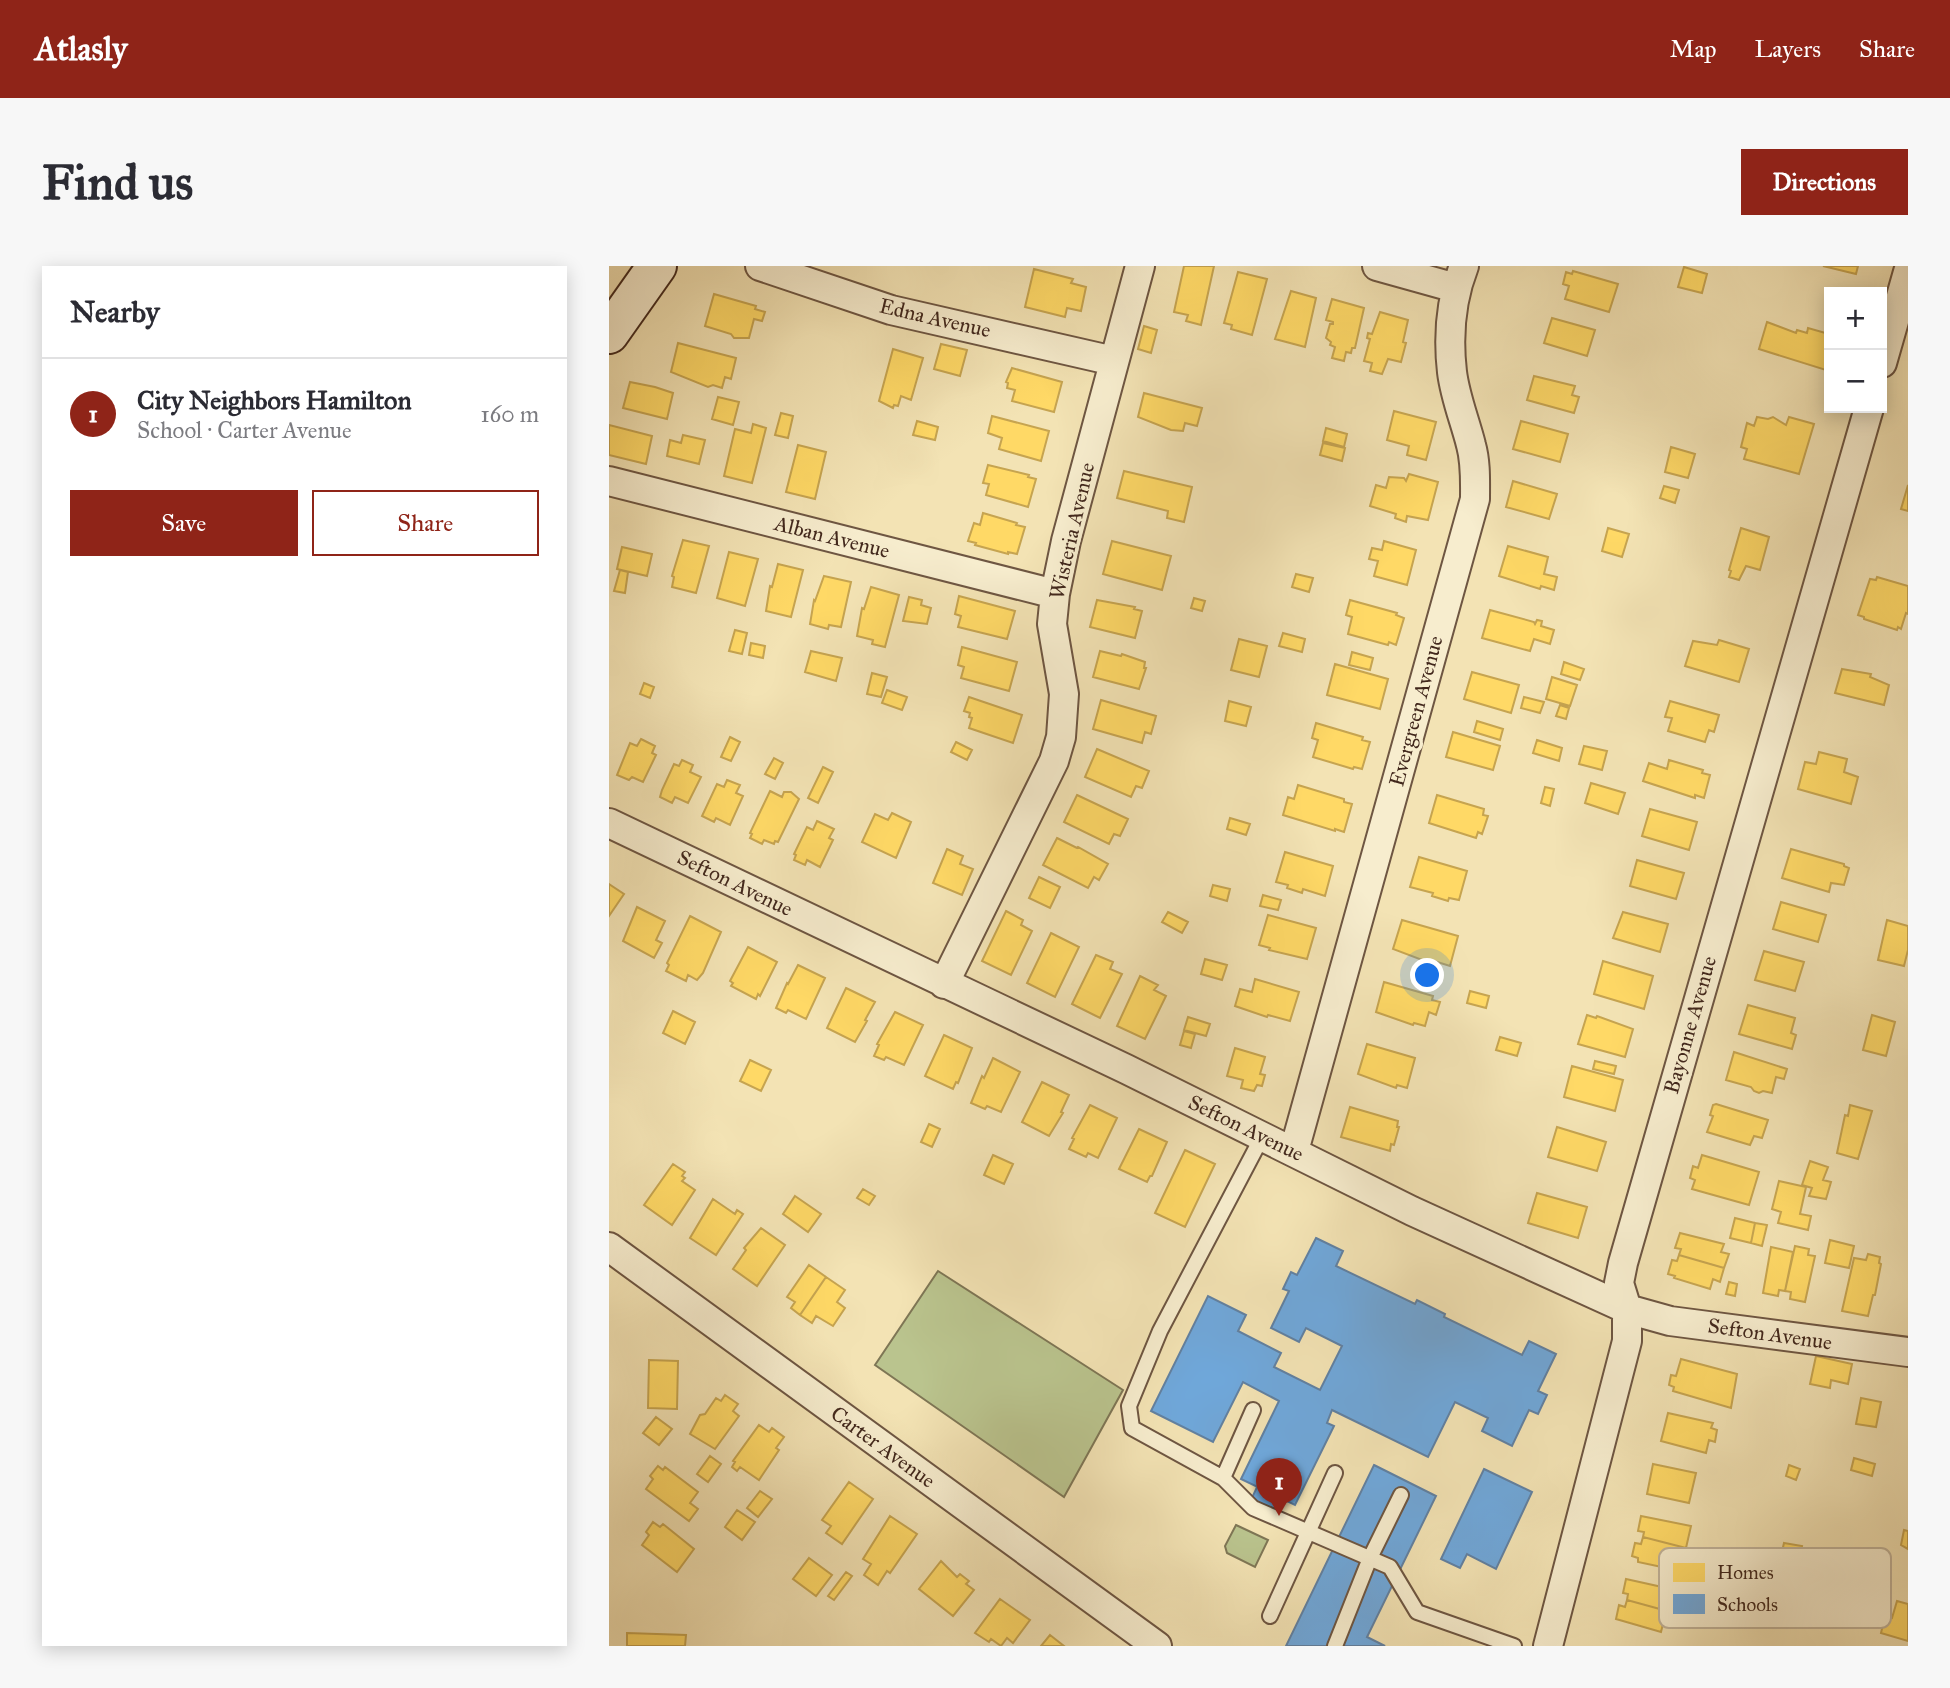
<!DOCTYPE html>
<meta charset="utf-8">
<style>
:root{--surface:#fff;--page:#f7f7f7;--text:#2b2b33;--muted:#7c7c81;--line:#e1e1e2;--accent:#8f2418}
body{margin:0;font-family:"IM FELL Great Primer",serif;background:var(--page);color:var(--text)}
.controls{position:absolute;right:21px;top:21px;display:grid;overflow:hidden;border-radius:0px;box-shadow:0 4px 18px #0003}
.controls button{width:63px;height:63px;display:grid;place-items:center;padding:0;border:0;border-bottom:2px solid var(--line);background:var(--surface);color:var(--text);font:35px sans-serif}
.you{position:absolute;left:819px;top:710px;width:24px;height:24px;margin:-18px;border:5px solid #fff;border-radius:50%;background:#1a73e8;box-shadow:0 0 0 10px #1a73e833}
.badge{display:grid;place-items:center;width:46px;height:46px;border-radius:50%;background:var(--accent);color:#fff;font-size:23px;font-weight:700}
.pin{position:absolute;translate:-50% -58px;filter:drop-shadow(0 2px 4px #0008)}
.pin::after{content:'';position:absolute;top:37px;width:24px;height:21px;background:inherit;clip-path:polygon(0 0,100% 0,50% 100%)}
.list{margin:0;padding:0;list-style:none}
h2{display:flex;justify-content:space-between;align-items:center;height:91px;margin:0;padding:0 28px;font-size:30px}
h2 small{font-size:23px;font-weight:400;color:var(--muted)}
.list li{display:grid;grid-template-columns:46px 1fr auto;gap:21px;align-items:center;box-sizing:border-box;height:112px;padding:0 28px;border-top:2px solid var(--line)}
.list b{display:block;font-size:26px;white-space:nowrap}
.list p{margin:0;font-size:23px;white-space:nowrap;color:var(--muted)}
.list em{font-size:23px;font-style:normal;color:var(--muted)}
.actions{display:flex;gap:14px;padding:21px 28px}
.actions a{flex:1;padding:16px 0;border:2px solid var(--accent);border-radius:0px;text-align:center;font-size:24px;color:var(--accent)}
.actions .main{background:var(--accent);color:#fff}
.map{position:relative;flex:none;width:1299px;height:1380px;overflow:hidden;border-radius:0px}
header{display:flex;align-items:center;gap:42px;box-sizing:border-box;height:98px;padding:0 35px;background:var(--accent);color:#fff}
header strong{font-size:33px}
nav{display:flex;gap:38px;margin-inline-start:auto;font-size:24px}
.intro{display:flex;align-items:center;justify-content:space-between;box-sizing:border-box;height:168px;padding:0 42px}
h1{margin:0;font-size:49px}
.button{padding:18px 32px;border-radius:0px;background:var(--accent);color:#fff;font-size:24px;font-weight:700}
main{display:flex;gap:42px;padding:0 42px}
aside{flex:1;background:var(--surface);border-radius:0px;box-shadow:0 4px 18px #0003}
.map>svg:first-child{display:block}
.green{fill:#bac48e;stroke:#7e7655;stroke-width:2}
.homes{fill:#ffd966;stroke:#c6a450;stroke-width:2}
.schools{fill:#6fa8dc;stroke:#6181a2;stroke-width:2}
.lines{fill:none;stroke-linecap:round;stroke-linejoin:round}
.lane-casing{stroke:#6e5642;stroke-width:18}
.street-casing{stroke:#6e5642;stroke-width:32}
.secondary-casing{stroke:#41271c;stroke-width:42}
.lane{stroke:#f7edce;stroke-width:14}
.street{stroke:#f7edce;stroke-width:28}
.secondary{stroke:#f7edce;stroke-width:38}
.labels{text-anchor:middle;stroke-width:7;stroke-linejoin:round;paint-order:stroke}
.street-label{font-size:21px;fill:#41271c;stroke:#f7edce}
.key{fill:#f7edce;stroke:#c0b299;stroke-width:2}
.key-label{font-size:19px;fill:#41271c}
</style>
<header>
<strong>Atlasly</strong>
<nav><a>Map</a><a>Layers</a><a>Share</a></nav>
</header>
<div class="intro"><h1>Find us</h1><a class="button">Directions</a></div>
<main>
<aside>
<h2>Nearby<small></small></h2>
<ul class="list">
<li><span class="badge">1</span><div><b>City Neighbors Hamilton</b><p>School · Carter Avenue</p></div><em>160 m</em></li>
</ul>
<div class="actions"><a class="main">Save</a><a>Share</a></div>
</aside>
<div class="map">
<svg width="1299" height="1380" viewBox="0 0 1299 1380">
<rect width="100%" height="100%" fill="#f3e3b4"/>
<filter id="stains"><feTurbulence type="fractalNoise" baseFrequency=".00286" numOctaves="4"/><feColorMatrix values="0 0 0 0 .2 0 0 0 0 .09 0 0 0 0 .02 0 0 0 .5 -.17"/></filter>
<radialGradient id="worn" r=".72"><stop offset=".6" stop-color="#630" stop-opacity="0"/><stop offset="1" stop-color="#630" stop-opacity=".3"/></radialGradient>
<path class="green" d="M329 1005 514 1124 455 1231 266 1099Z
M627 1259 659 1274 646 1301 618 1287 616 1280Z"/>
<path class="homes" d="M575 0H605L592 59 577 55 579 49 565 46Z
M1214 0H1249L1247 8Z
M1075 1 1098 8 1093 27 1069 21Z
M425 3 464 13 462 17 477 21 472 45 458 42 456 51 416 41Z
M964 5 1009 18 1000 46 956 33 960 20 954 18 957 6 963 8Z
M629 6 658 13 643 69 622 63 623 59 615 57Z
M682 25 707 32 696 81 666 73Z
M105 28 147 40 146 43 156 46 153 55 145 53 140 72H125L122 68 96 60Z
M723 33 755 42 746 82H743L742 87 737 86 735 95 723 92 726 81 721 79 722 76 717 72 721 58H724V56L717 54Z
M771 46 799 54 794 76 797 77 792 96 779 93 773 108 761 105 763 97 755 95 761 73 758 72 759 67 763 68Z
M943 52 986 64 978 90 935 77Z
M1158 56 1187 67 1188 64 1198 67 1199 62 1220 68V105L1150 83Z
M535 60 548 64 542 87 529 83Z
M69 77 127 92 122 113 116 111 113 122 104 119 99 121 62 106Z
M332 78 358 84 351 110 325 103Z
M284 83 314 92 302 134 292 130 289 140 285 139 284 142 270 135Z
M403 102 453 116 445 146 403 135 406 124 398 122 399 117 397 116Z
M925 110 966 120 963 129 970 131 965 147 918 134Z
M21 116 46 121 64 127 58 153 14 142Z
M535 127 593 142 588 160 576 157 574 165 562 164 529 151Z
M109 131 130 136 124 159 103 153Z
M785 145 827 156 817 194 798 189 800 180 778 174Z
M172 147 184 150 179 172 166 169Z
M383 150 440 165 432 195 390 183 393 172 379 167Z
M1148 151 1159 153 1164 151 1177 159 1180 151 1205 158 1190 208 1135 193 1138 183 1132 181 1138 157 1145 160Z
M308 155 329 161 326 174 304 169Z
M912 155 959 168 951 196 904 183Z
M144 158 157 162 143 217 115 210 126 163 142 167Z
M0 159 43 170 37 198 0 189Z
M717 162 738 168 735 181 714 175Z
M74 169 96 174 90 198 58 190 61 174 72 177Z
M714 177 736 182 733 195 711 189Z
M189 179 217 186 206 233 177 226Z
M1062 181 1086 188 1079 212 1056 206Z
M379 199 420 209 419 211 427 213 419 241 377 229 380 218 374 217Z
M515 205 583 221 575 256 558 252 559 245 508 232Z
M800 208 829 216 819 254 798 250 797 256 786 252 787 248 761 240 767 219 777 222 780 211 795 212 797 215Z
M904 215 948 228 940 253 897 241Z
M1299 219V245L1292 243Z
M1055 220 1070 224 1066 237 1051 232Z
M374 247 408 257 407 259 416 261 408 288 399 286V288L366 279 367 277 359 275 365 257 371 259Z
M999 262 1020 268 1013 291 993 285Z
M1132 262 1160 271 1151 304 1137 300 1130 314 1120 311 1122 305 1120 304Z
M74 274 100 280 87 327 63 321 65 311 63 310Z
M503 275 562 290 553 324 494 308Z
M775 275 807 284 798 319 765 310 769 295 760 293 763 282 773 284Z
M899 280 939 291 935 308 948 311 945 324 932 320 931 323 890 310Z
M13 281 43 288 38 310 8 303Z
M120 286 149 293 136 340 108 332Z
M169 298 194 304 182 351 157 345 161 320 163 321Z
M11 304 19 306 16 327 5 325Z
M687 308 704 312 700 326 683 321Z
M215 310 242 316 232 361 220 359 219 363 201 358 205 334 206 335Z
M1268 311 1299 320V348L1297 347 1292 363 1289 361 1288 364 1255 353V351L1249 349 1261 313 1267 314Z
M262 321 290 329 276 381 263 378 264 374 248 370 253 342 255 343Z
M350 330 406 345 398 373 349 361 352 350 346 348Z
M300 331 313 334 312 339 322 342 318 358 294 355Z
M585 332 596 335 593 345 582 342Z
M488 334 526 341 525 343 533 345 526 372 481 361Z
M741 334 788 347 787 349 795 352 787 379 780 376 779 379 739 368 743 351 737 349Z
M881 344 925 356 926 358 928 354 933 355 932 360 945 364 941 378 925 373 921 385 873 372Z
M126 364 138 367 133 388 120 385Z
M674 367 696 373 693 386 670 380Z
M630 373 658 380 650 411 622 404Z
M1110 374 1140 383 1130 416 1076 400 1084 375 1108 379Z
M142 377 156 380 154 392 140 389Z
M353 381 408 396 400 425 352 412 355 401 349 399Z
M202 385 233 392 227 415 196 406Z
M491 385 512 390 513 388 536 396 535 402H537L530 423 484 411Z
M743 386 764 392 761 404 740 399Z
M955 396 975 403 971 414 952 408Z
M726 398 779 413 771 443 718 429Z
M1233 403 1262 408 1261 411 1280 419 1275 439 1226 427Z
M863 406 910 419 902 447 855 433Z
M263 407 278 411 272 431 258 428Z
M943 411 968 419 961 440 937 433Z
M35 417 45 421 41 432 31 428Z
M278 424 298 431 293 444 273 437Z
M360 431 413 449 404 477 360 462 363 452 360 451 361 447 355 445Z
M915 431 935 436 931 447 912 442Z
M492 434 547 450 542 468 536 466 533 477 484 463Z
M620 435 642 441 637 460 616 455Z
M1061 435 1110 449 1105 466 1100 464 1096 476 1059 465 1063 452 1056 451Z
M951 439 960 442 957 453 947 450Z
M868 455 894 463 891 474 865 466Z
M707 457 754 471 753 474 761 476 753 503 745 501 744 503 704 491 709 474 703 472Z
M844 466 891 480 884 504 837 491Z
M121 471 131 476 122 495 112 491Z
M32 473 46 480 43 487 47 489 34 516 23 511 20 514 8 509 21 477 28 480Z
M928 474 953 482 950 495 924 487Z
M347 476 363 484 358 494 342 486Z
M975 480 998 485 993 504 970 498Z
M488 483 540 505 533 522 527 520 522 531 476 511Z
M1210 486 1238 493 1235 506 1249 511 1242 538 1189 523 1196 496 1207 498Z
M165 492 174 497 166 513 156 508Z
M73 494 84 499 81 506 92 511 79 537 66 531 63 537 51 531 53 524 65 498 70 500Z
M1060 494 1094 504 1093 507 1101 509 1095 532 1086 529V532L1034 515 1040 497 1058 503Z
M214 501 224 506 209 537 199 532Z
M118 514 131 519 127 527 134 530 121 559 107 552 105 556 93 550 108 518 115 521Z
M982 517 1016 527 1009 548 976 537Z
M689 519 735 533V536L743 538 735 566 726 563V565L674 549 679 531 685 533Z
M936 521 945 523 941 540 932 537Z
M161 525 173 531 175 526H182L190 533 169 576 166 575 165 578 155 574 153 578 141 572 143 568 141 567Z
M468 529 519 553 511 570 505 568 500 578 455 556Z
M828 529 875 543 874 549 879 550 873 568 869 566 867 572 820 557Z
M1041 543 1088 556 1080 584 1033 570Z
M283 547 302 556 287 592 253 576 266 548 279 554Z
M621 552 641 558 637 569 618 563Z
M208 555 225 563 220 572 224 574 211 601 198 594 196 599 185 594 187 589 185 588 198 561 204 564Z
M448 572 468 582 469 581 499 598 490 614 485 611 479 622 434 599Z
M338 583 354 590 351 598 364 603 353 629 324 617Z
M1182 583 1235 598V600L1240 602 1235 619 1222 617 1220 626 1173 612Z
M676 586 724 600 716 630 694 623 693 627 678 622 679 619 667 616Z
M810 591 858 605 850 634 840 632 839 635 823 630 824 627 801 621Z
M1028 594 1075 607 1067 633 1021 620Z
M430 611 451 621 441 642 420 632Z
M0 618 15 628 0 650Z
M604 619 621 623 618 635 601 630Z
M654 629 672 634 669 644 651 640Z
M1172 636 1217 649 1209 676 1164 663Z
M28 641 56 655 47 674 53 677 45 692 14 675Z
M397 645 414 654 412 659 423 665 402 709 373 695Z
M559 646 579 656 573 667 553 656Z
M1014 646 1059 658 1051 686 1004 672Z
M659 649 707 662 698 693 660 684 661 682 650 679Z
M81 650 112 666 94 707 88 714 79 709 77 715 57 705 60 699 58 697Z
M793 654 849 670 841 700 822 694 821 697 784 683Z
M1278 654 1299 660V684L1295 700 1269 694Z
M442 667 470 681 446 731 418 717Z
M139 681 168 696 151 730 149 728 147 733 122 720 124 717 121 715Z
M1155 685 1195 696 1186 725 1146 714Z
M487 689 504 696 501 703 513 708 491 752 463 738Z
M596 693 618 699 613 714 592 708Z
M994 695 1044 710 1035 743 985 728Z
M189 699 216 712 197 753 179 744 177 747 167 742 178 717 179 718Z
M531 710 549 719 545 724 557 730 536 773 508 760Z
M646 713 690 726 681 755 659 749 658 751 626 740 631 723 643 726Z
M775 716 824 730 823 734 831 736 827 749 820 746 816 760 805 757 804 759 767 746Z
M237 722 266 736 256 754 258 755 246 776 218 762Z
M861 725 880 730 877 742 858 737Z
M1139 739 1186 752 1182 767 1187 769 1183 783 1130 768Z
M64 745 86 756 76 778 54 767Z
M286 746 314 759 295 799 277 791 275 794 265 790 270 779 268 778Z
M978 749 987 752 988 750 1024 763 1016 791 969 778Z
M1263 749 1286 756 1277 790 1254 784Z
M579 751 601 758 597 770 575 764Z
M575 765 586 768 582 782 571 779Z
M335 769 363 782 349 817 347 816 344 823 316 810Z
M891 771 912 777 908 790 887 784Z
M758 778 806 792 798 822 788 819 787 822 749 808Z
M626 782 656 791 651 808 656 809 653 820 648 819 645 825 632 822 634 814 618 810Z
M1125 786 1178 803 1175 813 1167 811 1163 827 1154 825 1150 827 1145 825 1142 821 1117 814Z
M384 792 411 806 392 846 378 840 376 843 362 837 373 810 375 812Z
M141 794 162 804 152 825 131 815Z
M986 795 1007 800 1005 808 984 803Z
M963 800 1014 814 1006 845 955 831Z
M433 816 460 829 452 846 454 847 440 870 413 856Z
M1107 838 1159 854 1153 872 1145 870 1141 879 1098 866 1104 850 1101 849 1104 839Z
M481 839 508 852 489 892 479 887 477 891 460 883 465 873 463 872Z
M1241 839 1263 845 1249 893 1228 887 1236 849 1239 850Z
M741 841 789 855 788 861H790L785 879 782 878 781 885 732 871Z
M320 858 331 863 323 881 312 876Z
M948 861 997 876 988 905 939 891Z
M530 863 558 876 543 910H541L538 916 510 903Z
M576 884 606 898 576 961 546 947Z
M384 889 404 898 395 918 375 909Z
M1093 889 1150 906 1140 939 1083 923 1086 914 1081 912 1084 900 1089 902Z
M1201 895 1219 901 1214 914 1222 916 1217 933 1200 930 1203 922 1193 919Z
M64 898 76 906 73 910 76 912 73 915 86 924 63 959 35 939Z
M1170 915 1197 921 1191 948 1202 950 1199 964 1169 957 1172 946 1163 943Z
M254 923 266 930 260 939 248 932Z
M928 927 978 941 969 972 919 957Z
M186 930 212 948 199 966 174 948Z
M104 933 126 948 128 944 134 948 107 989 81 972Z
M1126 952 1146 957 1142 977 1121 972Z
M1146 957 1158 959 1153 980 1142 977Z
M152 962 176 979 148 1020 124 1003 137 984 135 982Z
M1071 967 1115 978 1112 986 1120 988 1115 1002 1070 989 1072 983 1066 982Z
M1221 974 1245 980 1240 1002 1216 997Z
M1186 980 1200 983 1199 989 1206 990 1196 1036 1181 1033 1182 1026 1176 1025Z
M1162 981 1184 986 1176 1025 1170 1024 1169 1030 1154 1027Z
M1259 988 1271 991 1270 997 1272 998 1266 1029H1264L1259 1050 1233 1045 1245 992 1257 994Z
M1070 989 1115 1002 1111 1016 1104 1013 1101 1023 1065 1012 1066 1010 1059 1008 1063 994 1068 995Z
M200 999 217 1011 191 1049 182 1042 186 1036 178 1031Z
M217 1011 236 1024 228 1036 236 1042 224 1060 207 1050 203 1057 191 1049Z
M1120 1016 1128 1018 1126 1030 1117 1028Z
M1207 1090 1243 1098 1239 1118 1222 1114 1221 1122 1201 1118Z
M1072 1093 1128 1108 1122 1142 1064 1125 1065 1121 1060 1119 1062 1109 1067 1110Z
M40 1094 69 1095 68 1143 39 1142Z
M116 1129 129 1138 124 1145 130 1150 106 1183 81 1168 91 1149 96 1148 107 1132 112 1135Z
M1252 1132 1272 1136 1267 1161 1247 1158Z
M1059 1147 1104 1157 1102 1162 1108 1164 1106 1176 1100 1174 1097 1187 1052 1175Z
M47 1151 63 1163 50 1179 34 1167Z
M150 1159 160 1166 163 1162 175 1171 167 1182 170 1184 150 1214 131 1201 128 1205 123 1201 126 1196 124 1195Z
M101 1190 112 1198 99 1216 88 1208Z
M1245 1192 1266 1198 1263 1210 1242 1204Z
M1044 1198 1087 1207 1080 1237 1038 1228Z
M1180 1199 1191 1203 1187 1214 1177 1210Z
M49 1200 54 1204 56 1201 89 1226 81 1237 89 1243 80 1255 37 1223 44 1213 41 1210Z
M240 1216 264 1233 233 1278 217 1267 222 1260 213 1254Z
M151 1225 163 1233 149 1251 138 1242Z
M128 1244 146 1256 133 1274 116 1261Z
M281 1250 308 1268 281 1307 278 1305 269 1319 255 1309 262 1298 254 1293Z
M1032 1250 1082 1260 1077 1282 1034 1271 1035 1266 1029 1265Z
M44 1256 51 1261 54 1258 85 1283 68 1306 33 1279 40 1269 37 1266Z
M1295 1264 1299 1265V1283L1292 1279Z
M1034 1271 1077 1282 1074 1296 1069 1295 1067 1304 1029 1296V1292L1023 1290 1026 1277 1032 1278Z
M1175 1277 1193 1280 1190 1294 1172 1290Z
M200 1292 223 1309 207 1330 184 1313Z
M332 1295 348 1311 351 1308 360 1315 357 1318 365 1324 344 1350 310 1323Z
M237 1306 243 1310 225 1334 219 1330Z
M1017 1313 1062 1323 1066 1326 1063 1334 1070 1335 1067 1347 1069 1348 1018 1334 1019 1328 1014 1327Z
M391 1333 421 1354 404 1377 398 1372 392 1380 382 1373 380 1376 366 1367Z
M1018 1334 1069 1348 1066 1361 1054 1358 1052 1366 1007 1353 1010 1339 1016 1341Z
M1288 1335 1299 1338V1375L1272 1367 1276 1350 1283 1352Z
M18 1367 77 1369 76 1380H18Z
M441 1369 455 1380H432Z"/>
<path class="schools" d="M707 972 734 985 727 1000 806 1038 808 1034 836 1048 835 1051 913 1089 920 1075 947 1088 929 1125 938 1129 929 1148 920 1144 903 1180 873 1165 879 1152 846 1136 819 1191 723 1144 718 1157 725 1160 686 1239 632 1213 670 1135 634 1116 604 1176 542 1145 599 1030 637 1049 629 1065 672 1087 665 1101 711 1124 733 1080 697 1062 690 1076 662 1062 680 1025 674 1023 682 1006 688 1009Z
M765 1199 827 1230 758 1371 776 1380H677Z
M875 1203 923 1226 887 1303 858 1288 851 1302 832 1293Z
M648 1221 671 1232 664 1245 642 1234Z"/>
<g class="lines">
<defs>
<path id="lane" d="M653 871 551 1065 520 1140 523 1162 614 1212 644 1242 781 1301 808 1346 905 1380
M614 1212 644 1144
M661 1350 726 1207
M726 1380 761 1292 792 1229"/>
<path id="street" d="M151 0 282 44 505 95
M768 0 847 22
M1273 97 1299 6
M0 215 446 328
M0 557 517 803 803 945 1018 1043 1061 1055 1299 1086
M335 718 445 495 452 471 455 428 443 358 446 328 457 275 531 0
M685 885 866 233C866 215 867 197 862 179 856 155 846 131 843 106 839 71 842 33 855 0
M0 981 548 1380
M939 1380 1018 1075V1043L1010 1017 1014 997 1260 142"/>
<path id="secondary" d="M0 68 48 0"/>
</defs>
<use href="#lane" class="lane-casing"/>
<use href="#street" class="street-casing"/>
<use href="#secondary" class="secondary-casing"/>
<use href="#lane" class="lane"/>
<use href="#street" class="street"/>
<use href="#secondary" class="secondary"/>
</g>
<g class="labels">
<g class="street-label">
<text transform="translate(326 52) rotate(13)" y="7">Edna Avenue</text>
<text transform="translate(463 265) rotate(-77)" y="7">Wisteria Avenue</text>
<text transform="translate(223 271) rotate(14)" y="7">Alban Avenue</text>
<text transform="translate(807 445) rotate(-75)" y="7">Evergreen Avenue</text>
<text transform="translate(126 617) rotate(26)" y="7">Sefton Avenue</text>
<text transform="translate(1081 759) rotate(-74)" y="7">Bayonne Avenue</text>
<text transform="translate(637 862) rotate(26)" y="7">Sefton Avenue</text>
<text transform="translate(1161 1068) rotate(8)" y="7">Sefton Avenue</text>
<text transform="translate(274 1181) rotate(36)" y="7">Carter Avenue</text>
</g>
</g>
<rect x="1050" y="1282" width="232" height="80" rx="10" class="key"/>
<rect x="1064" y="1297" width="32" height="19" fill="#ffd966"/>
<rect x="1064" y="1328" width="32" height="20" fill="#6fa8dc"/>
<g class="key-label">
<text x="1108" y="1313">Homes</text>
<text x="1108" y="1345">Schools</text>
</g>
<rect width="100%" height="100%" filter="url(#stains)"/>
<rect width="100%" height="100%" fill="url(#worn)"/>
</svg>
<div class="controls">
<button>+</button>
<button>−</button>
</div>
<div class="you"></div>
<div class="pin badge" style="left:670px;top:1250px">1</div>
</div>
</main>
